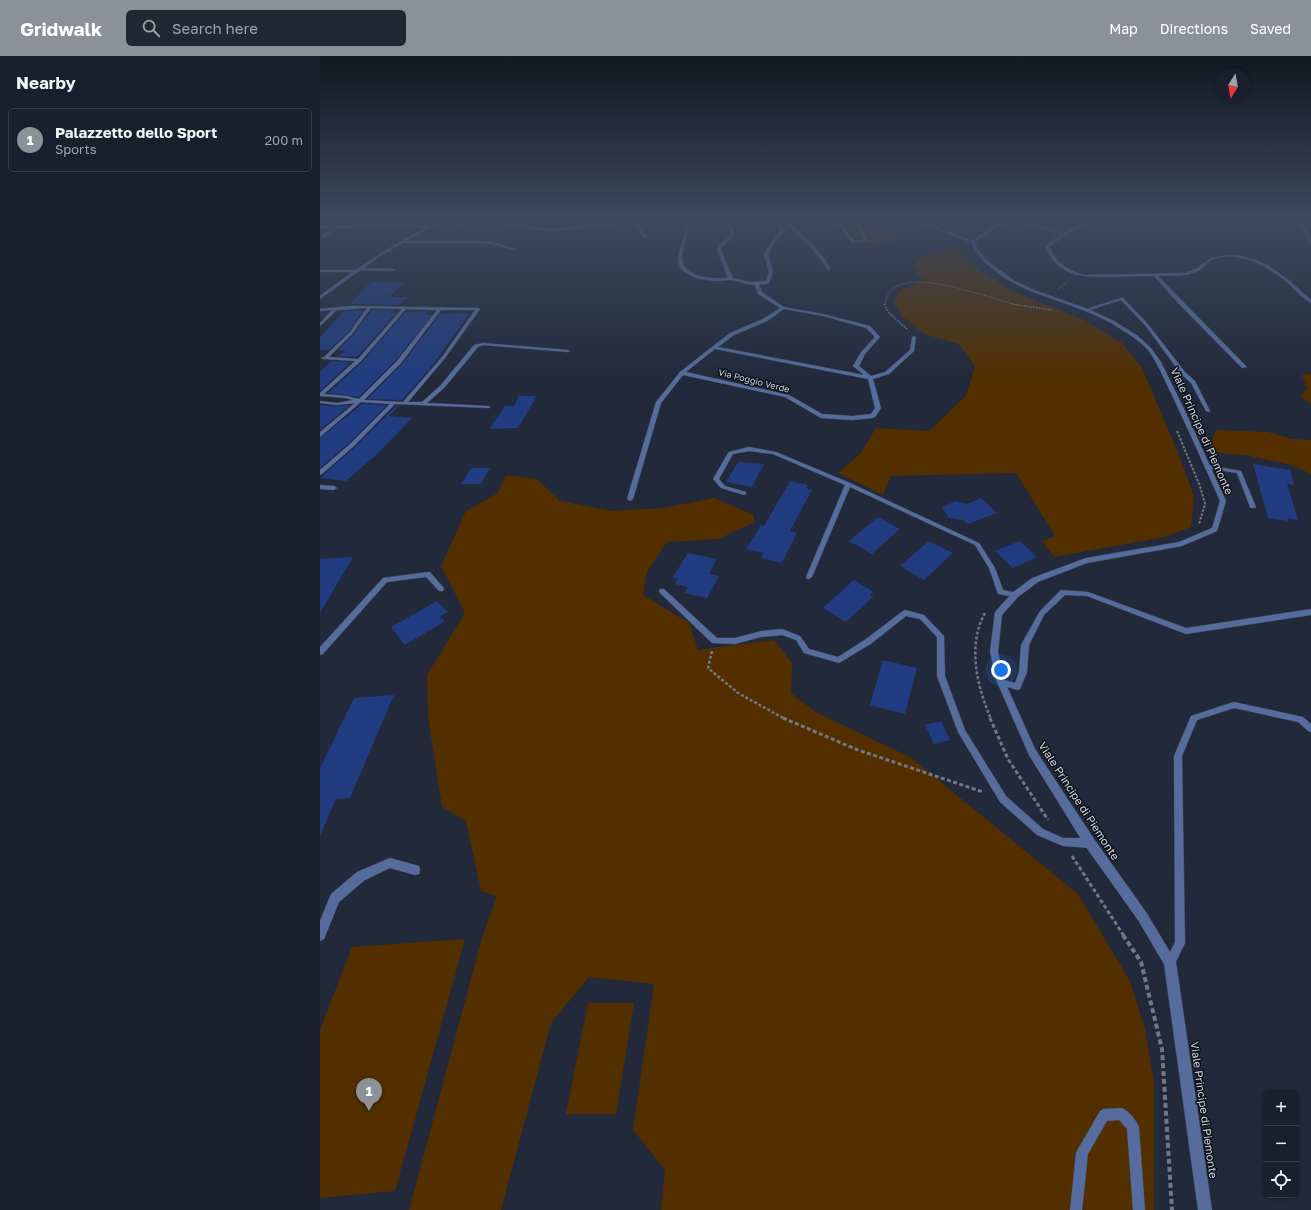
<!DOCTYPE html>
<meta charset="utf-8">
<style>
:root{--surface:#191f2c;--page:#222734;--text:#f1f3f6;--muted:#9fa2a9;--line:#373d48;--accent:#8c9099}
body{margin:0;font-family:"Golos Text",sans-serif;background:var(--page);color:var(--text)}
.controls{position:absolute;right:12px;bottom:12px;display:grid;overflow:hidden;border-radius:6px;box-shadow:0 1px 3px #0004}
.controls button{width:36px;height:36px;display:grid;place-items:center;padding:0;border:0;border-bottom:1px solid var(--line);background:var(--surface);color:var(--text);font:20px sans-serif}
.compass{position:absolute;left:895px;top:12px;width:36px;height:36px;border-radius:50%;background:var(--surface);box-shadow:0 1px 3px #0004;rotate:191deg}
.you{position:absolute;left:681px;top:614px;width:14px;height:14px;margin:-10px;border:3px solid #fff;border-radius:50%;background:#1a73e8;box-shadow:0 0 0 6px #1a73e833}
.badge{display:grid;place-items:center;width:26px;height:26px;border-radius:50%;background:var(--accent);color:#fff;font-size:13px;font-weight:700}
.pin{position:absolute;translate:-50% -33px;filter:drop-shadow(0 1px 2px #0008)}
.pin::after{content:'';position:absolute;top:21px;width:14px;height:12px;background:inherit;clip-path:polygon(0 0,100% 0,50% 100%)}
.list{margin:0;padding:0;list-style:none}
h2{display:flex;justify-content:space-between;align-items:center;height:52px;margin:0;padding:0 16px;font-size:17px}
h2 small{font-size:13px;font-weight:400;color:var(--muted)}
.list li{display:grid;grid-template-columns:26px 1fr auto;gap:12px;align-items:center;box-sizing:border-box;height:64px;margin:0 8px 8px;padding:0 8px;border:1px solid var(--line);border-radius:6px}
.list b{display:block;font-size:15px;white-space:nowrap}
.list p{margin:0;font-size:13px;white-space:nowrap;color:var(--muted)}
.list em{font-size:13px;font-style:normal;color:var(--muted)}
.icon{flex:none;width:22px;height:22px;fill:none;stroke:currentColor;stroke-width:2;stroke-linecap:round;stroke-linejoin:round}
.map{position:relative;flex:none;width:991px;height:1154px;overflow:hidden}
header{display:flex;align-items:center;gap:24px;box-sizing:border-box;height:56px;padding:0 20px;background:var(--accent);color:#fff}
header strong{font-size:19px}
nav{display:flex;gap:22px;margin-inline-start:auto;font-size:14px}
.search{width:280px;height:36px;background:var(--page);display:flex;align-items:center;gap:10px;box-sizing:border-box;padding:0 14px;border-radius:6px;color:var(--muted);font-size:15px}
main{display:flex}
aside{flex:1;background:var(--surface)}
.map>svg:first-child{display:block}
.green{fill:#532f00}
.building{fill:#213c80}
.lines{fill:none;stroke-linecap:round;stroke-linejoin:round}
.service-casing{stroke:#3d4555;stroke-width:1}
.minor-casing{stroke:#3d4555;stroke-width:1}
.tertiary-casing{stroke:#3d4555;stroke-width:1}
.path-far5{stroke:#727887;stroke-width:1;stroke-dasharray:1.5 1;stroke-linecap:butt}
.path-far4{stroke:#727887;stroke-width:1.5;stroke-dasharray:2 1;stroke-linecap:butt}
.path-far3{stroke:#727887;stroke-width:2;stroke-dasharray:2.5 1.5;stroke-linecap:butt}
.path-far2{stroke:#727887;stroke-width:2.5;stroke-dasharray:3 2;stroke-linecap:butt}
.path-far1{stroke:#727887;stroke-width:3;stroke-dasharray:4 2.5;stroke-linecap:butt}
.path{stroke:#727887;stroke-width:4;stroke-dasharray:5 3;stroke-linecap:butt}
.service{fill:#566c9d;fill-rule:evenodd}
.minor{fill:#566c9d;fill-rule:evenodd}
.tertiary{fill:#566c9d;fill-rule:evenodd}
.labels{text-anchor:middle;stroke-width:3;stroke-linejoin:round;paint-order:stroke}
.far-street-label{font-size:9px;fill:#d0d5e1;stroke:#0e121a}
.street-label{font-size:11px;fill:#d0d5e1;stroke:#0e121a}
</style>
<header>
<strong>Gridwalk</strong>
<div class="search"><svg class="icon" aria-label="search" viewBox="0 0 24 24"><circle cx="10" cy="10" r="6"/><path d="M15 15l6 6"/></svg>Search here</div>
<nav><a>Map</a><a>Directions</a><a>Saved</a></nav>
</header>
<main>
<aside>
<h2>Nearby<small></small></h2>
<ul class="list">
<li><span class="badge">1</span><div><b>Palazzetto dello Sport</b><p>Sports</p></div><em>200 m</em></li>
</ul>
</aside>
<div class="map">
<svg width="991" height="1154" viewBox="0 0 991 1154">
<rect width="100%" height="100%" fill="#21293a"/>
<path class="green" d="M515 164H531L536 168 566 169 576 183C563 188 545 191 534 180 525 173 526 168 515 164Z
M638 192 652 209 694 236 764 264 802 287 822 312 856 392 874 440 871 471 845 481 734 501 722 485 735 480 696 417 571 420 563 439 518 417 541 397 556 372 609 375 646 340 655 310 639 288 604 278 582 260 573 246 581 234 603 224 592 211C600 196 623 195 638 192Z
M982 318H991V348L980 340 987 333Z
M896 374 948 376 972 383 991 384V418L972 409 925 399 904 398 895 395 890 389Z
M186 419 217 423 240 445 293 455 343 452 394 442 434 459V466L399 483 347 486 327 516 323 539 369 567 378 594 454 584 472 607 471 637 497 657 590 701 758 838 810 925 825 973 834 1028V1154H341L345 1114 313 1074 334 928 269 921 231 967 181 1154H89L162 882 177 840 161 835 146 765 122 751 108 661 107 619 145 557 121 510 146 455 178 437Z
M145 883 75 1135 0 1142V974L32 891Z
M268 947H314L296 1058H246Z"/>
<path class="building" d="M51 226 84 227 69 241H88L79 249 30 248Z
M44 254 29 275 9 294H0V281L24 255Z
M52 254H74L71 257 77 256 37 301 18 300 26 294H18L33 279Z
M108 255 106 259H112L76 304 39 341 8 337 42 306 85 256Z
M150 257 112 310 82 344 47 343 82 308 120 258Z
M12 305 31 306 0 335V315Z
M199 340H217L198 372 169 373 185 350H194Z
M42 348 67 349 29 387 0 412V382Z
M0 349 17 350 30 349 0 374Z
M76 350H79L69 360 92 362 57 398 26 425 0 422 35 391Z
M418 406 444 408 432 431 406 426Z
M933 408 970 414 974 429 967 428 978 464 968 462 969 465 948 462Z
M151 412H170L161 428H141Z
M470 425 488 429 486 432 492 434 470 475 477 477 462 507 441 502 444 497 426 493 441 469 444 470Z
M661 442 677 457 648 468 643 464 629 462 622 452 635 445 648 448Z
M558 461 580 473 552 498 529 485Z
M609 485 633 497 604 524 580 510Z
M700 485 717 501 693 512 675 495Z
M368 497 397 503 389 518 399 520 387 542 364 537 368 531 355 528 358 523 353 521Z
M33 501 0 557V503Z
M534 524 554 536 550 539 553 541 526 566 503 552Z
M117 545 128 556 120 560 125 565 85 589 71 571Z
M563 604 597 612 585 658 550 649Z
M74 639 30 742 16 743 0 780V712L34 642Z
M621 665 630 684 614 688 605 669Z"/>
<g class="lines">
<defs>
<path id="service" d="M138 164 144 165 140 171 137 170 140 165Z
M109 169 110 171 18 172 3 182 2 180 14 172H0V170Z
M83 185H159L171 186 197 193 195 194 171 188 159 187H82Z
M40 212 74 213 76 214 74 215 39 214Z
M0 214H37L39 215 37 216H0Z
M801 242H803L827 267 865 316 875 325 890 355V356L886 355 871 327 861 318 825 269 801 244 767 255 764 254Z
M30 250 158 252 160 253 125 302 88 346H102L120 330 154 289 163 287 248 294 250 295 248 296 163 289 158 291 124 332 107 347 168 350 170 351V352L75 348 34 390 2 418 0 419V414L30 388 70 348 41 346 0 381V376L35 347 17 349 0 347V345L17 347 33 344 26 342 0 340V337L35 305 3 303 1 302 4 301 30 276 47 252 17 254 0 270V267L12 254 0 255V253ZM51 252 82 253 38 303 9 301 32 278ZM86 253 117 254 77 305 39 343 26 340 4 338 41 305ZM121 254H155L122 301 83 346 44 344 81 307Z
M429 391 456 396 530 427 659 487 675 512 683 534 697 537 698 539 695 541 678 538 669 512 655 489 530 431 492 521 489 523H487L486 521 525 429 453 398 429 395 413 398 399 423 405 430 426 436V438L424 439 401 432 393 423 408 397 409 396Z
M887 409 921 415 936 451 935 452H931L930 451 917 417 885 412 884 411Z
M0 429 14 430 17 432 14 434 0 433Z
M108 516H110L123 531 124 533 123 535H119L106 521 67 526 3 598 0 599V591L63 522Z
M340 533H344L397 582H415L441 575 462 573 480 580 489 593 518 601 546 583 583 555 585 554 604 559 624 580 625 620 645 674 686 740 723 773 743 782H770L773 784 775 787 773 790 770 792 743 790 717 779 680 746 638 676 617 620V581L600 563 586 560 552 587 519 607 484 597 476 584 462 579 441 581 415 588 392 587 340 537 339 535Z
M741 534 768 536 866 572 991 553V559L866 578 767 540 745 539 724 559 709 589 707 616 700 633 697 634 678 628 677 626 678 624 681 623 695 627 699 616 701 589 720 555Z
M914 646 983 661 991 668V676L988 675 978 666 914 652 877 664 862 700 865 887 854 910 850 911 846 910 845 906 855 886 854 700 871 660Z
M802 1052C809 1055 816 1064 819 1071L825 1154H813L807 1073 799 1064 787 1065 768 1098 762 1154H750L756 1097 758 1093 780 1055 784 1053Z"/>
<path id="minor" d="M160 164H168L217 172 236 173 320 164 317 165 327 181 324 182 314 166 236 175 217 174Z
M354 164H359L367 167C370 183 363 187 362 201 362 222 393 223 408 222L397 194 400 188 411 179 406 164H410L415 179 403 190 401 194 413 222 430 226 446 225 449 216 444 198 450 188 461 175 452 164H456L465 175 453 189 448 198 453 216 449 227 439 229 442 236 464 251 503 258 550 270 560 281 545 298 539 310 551 320 565 316 590 294 592 281 594 280 596 281 594 295 569 318 553 323 561 352 555 361 553 362 532 364 501 362 465 341 363 319 341 347 313 443 310 445 307 443 336 346 360 316 410 277 443 263 460 252 438 238 435 229C427 229 419 225 411 224 407 224 403 225 399 225 385 225 359 221 358 204 358 190 367 183 363 168ZM464 253 503 260 546 272 555 281 541 296 533 310 544 319 398 291 414 279 447 265ZM395 293 548 323 555 352 551 358 532 360 502 358 469 339 366 316Z
M464 164H468C479 177 507 199 510 214H508L491 191 474 176Z
M507 164 520 166 534 185 543 184 535 164H539L547 185 532 187 518 168Z
M594 164H599L655 186 652 187Z
M687 164H693L744 177 767 164H771L745 179 729 191C736 207 749 215 765 219L865 217 877 212 891 202 907 199 921 200 935 204 948 209 971 226 991 244V247C983 243 975 234 968 227 948 211 919 193 892 204 887 206 885 211 880 214 867 221 853 219 838 220L927 311 922 312 859 248 834 220C820 220 805 220 790 221 761 221 739 221 725 191L741 178Z
M70 802 99 810 100 814 99 818 95 819 70 812 45 824 19 846 4 883 0 885V865L11 838 37 816Z"/>
<path id="tertiary" d="M120 164H124L60 200 0 243V240C37 211 77 186 120 164Z
M687 164H692L672 174 655 186 657 193 670 207 695 225 714 234 768 253 794 265 818 280 831 292 841 306 865 355 906 445 897 475 862 490 767 507 718 526 698 541 682 559 678 596 685 626 715 693 774 783 826 856 856 906 892 1154H878L844 908 818 864 766 791 709 699 677 626 670 596 675 556 692 537 712 522 766 502 859 486 892 472 900 445C884 409 868 373 851 337 844 323 838 307 828 294 818 283 804 275 791 267 749 243 696 240 662 203 657 197 652 193 652 185L670 172Z
M978 164H982L991 183V188L989 187Z"/>
</defs>
<use href="#service" class="service-casing"/>
<use href="#minor" class="minor-casing"/>
<use href="#tertiary" class="tertiary-casing"/>
<path class="path-far5" d="M738 233 748 225
M565 249C569 200 670 244 698 249"/>
<path class="path-far4" d="M564 248 569 257 587 273
M692 248 732 254"/>
<path class="path-far3" d="M857 375 880 430 885 448 879 468"/>
<path class="path-far2" d="M665 557C647 589 657 631 671 663
M392 595 388 612 418 637 465 663"/>
<path class="path-far1" d="M463 662 538 694 663 736
M670 662 688 703 728 764
M752 800 804 880"/>
<path class="path" d="M803 879 821 906 842 993 852 1154"/>
<use href="#service" class="service"/>
<use href="#minor" class="minor"/>
<use href="#tertiary" class="tertiary"/>
</g>
<linearGradient id="sky" x2="0" y2="1"><stop stop-color="#121720"/><stop offset="0.5" stop-color="#3d4960"/><stop offset="1" stop-color="#3d4960" stop-opacity="0"/></linearGradient>
<rect width="991" height="325" fill="url(#sky)"/>
<g class="labels">
<g class="far-street-label">
<text transform="translate(434 325) rotate(14)" y="3">Via Poggio Verde</text>
</g>
<g class="street-label">
<text transform="translate(882 375) rotate(66)" y="4">Viale Principe di Piemonte</text>
<text transform="translate(759 745) rotate(57)" y="4">Viale Principe di Piemonte</text>
<text transform="translate(884 1054) rotate(82)" y="4">Viale Principe di Piemonte</text>
</g>
</g>
</svg>
<div class="controls">
<button>+</button>
<button>−</button>
<button><svg class="icon" aria-label="locate" viewBox="0 0 24 24"><circle cx="12" cy="12" r="6"/><path d="M12 2v4M12 18v4M2 12h4M18 12h4"/></svg></button>
</div>
<svg class="compass" viewBox="-18 -18 36 36"><path d="M0-13l5 13h-10z" fill="#e53935"/><path d="M0 13l5-13h-10z" fill="#9fa2a9"/></svg>
<div class="you"></div>
<div class="pin badge" style="left:49px;top:1055px">1</div>
</div>
</main>
